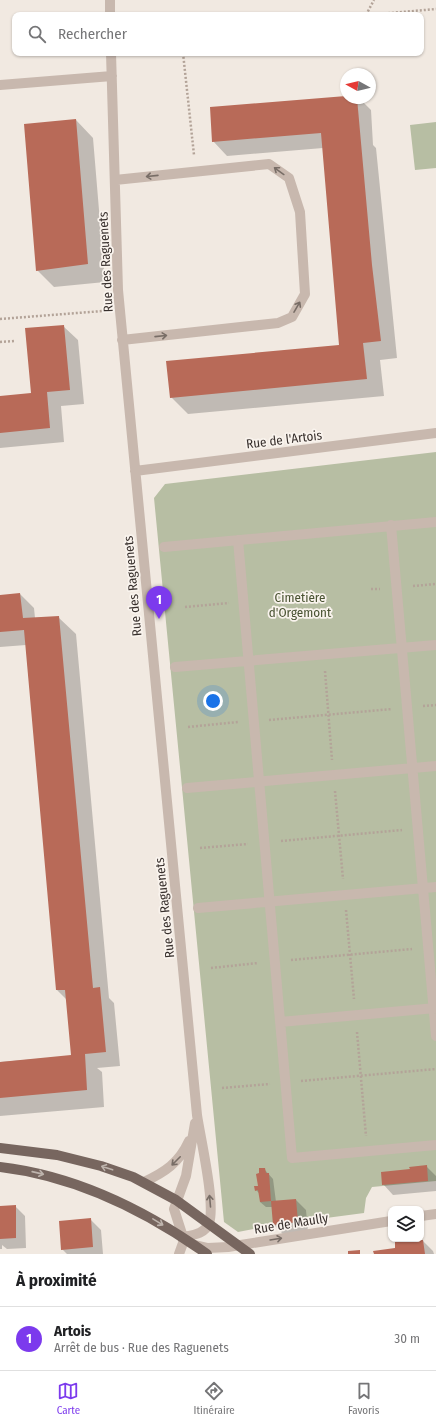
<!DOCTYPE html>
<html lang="fr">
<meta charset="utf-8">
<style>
:root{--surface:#fff;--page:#f2f2f2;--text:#202124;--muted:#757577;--line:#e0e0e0;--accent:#7c3aed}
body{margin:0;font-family:"Fira Sans Condensed",sans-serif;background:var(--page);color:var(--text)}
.controls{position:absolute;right:12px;bottom:12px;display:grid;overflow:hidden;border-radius:8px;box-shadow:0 1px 3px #0004}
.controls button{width:36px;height:36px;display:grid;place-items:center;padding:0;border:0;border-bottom:1px solid var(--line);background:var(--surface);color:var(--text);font:20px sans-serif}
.compass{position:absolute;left:340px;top:68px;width:36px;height:36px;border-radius:50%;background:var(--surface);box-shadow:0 1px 3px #0004;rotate:278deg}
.you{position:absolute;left:213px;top:701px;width:14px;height:14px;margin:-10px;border:3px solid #fff;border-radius:50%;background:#1a73e8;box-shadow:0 0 0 6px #1a73e833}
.badge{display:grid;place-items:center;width:26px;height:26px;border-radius:50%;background:var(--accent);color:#fff;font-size:13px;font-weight:700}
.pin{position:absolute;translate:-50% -33px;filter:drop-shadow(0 1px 2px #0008)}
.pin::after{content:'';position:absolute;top:21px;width:14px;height:12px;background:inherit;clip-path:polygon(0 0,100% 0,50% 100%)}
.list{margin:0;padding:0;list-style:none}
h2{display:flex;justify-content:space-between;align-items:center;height:52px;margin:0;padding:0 16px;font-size:17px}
h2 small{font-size:13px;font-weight:400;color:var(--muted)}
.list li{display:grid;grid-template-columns:26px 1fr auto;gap:12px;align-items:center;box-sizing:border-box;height:64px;padding:0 16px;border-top:1px solid var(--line)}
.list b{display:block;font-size:15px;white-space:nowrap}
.list p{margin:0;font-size:13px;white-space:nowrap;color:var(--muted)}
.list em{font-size:13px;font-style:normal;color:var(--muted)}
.icon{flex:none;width:22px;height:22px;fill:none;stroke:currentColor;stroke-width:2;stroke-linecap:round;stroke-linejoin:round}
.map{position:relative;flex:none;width:436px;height:1254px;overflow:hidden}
.search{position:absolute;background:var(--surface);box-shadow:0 1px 3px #0004;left:12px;right:12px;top:12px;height:44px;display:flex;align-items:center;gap:10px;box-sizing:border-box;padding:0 14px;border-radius:8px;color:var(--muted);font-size:15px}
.sheet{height:116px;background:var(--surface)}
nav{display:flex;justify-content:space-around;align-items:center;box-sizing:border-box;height:56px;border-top:1px solid var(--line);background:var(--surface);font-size:11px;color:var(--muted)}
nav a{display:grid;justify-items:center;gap:2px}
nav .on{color:var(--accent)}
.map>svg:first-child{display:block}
.green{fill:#b7bea3}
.shadow{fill:#0003}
.building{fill:#b86a58}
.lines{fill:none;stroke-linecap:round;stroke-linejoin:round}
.path{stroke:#b3a398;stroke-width:2.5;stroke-dasharray:2 2;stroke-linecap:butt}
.minor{stroke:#c8b8ae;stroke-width:10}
.major{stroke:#77665f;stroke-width:10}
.oneway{stroke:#786d66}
.oneway2{stroke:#beb4ad}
.labels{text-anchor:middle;stroke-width:3.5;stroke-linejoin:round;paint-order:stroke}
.street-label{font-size:13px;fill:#372f2c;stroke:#f9f3ed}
.park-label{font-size:13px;fill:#495332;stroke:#f9f3ed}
</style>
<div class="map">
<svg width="436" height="1254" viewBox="0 0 436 1254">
<rect width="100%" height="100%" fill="#f1e9e1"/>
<path class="green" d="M436 122V168L415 170 410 125Z
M436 452V1181L372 1187 366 1198 364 1213 273 1225 238 1232 224 1222 154 498 165 484Z"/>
<path class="shadow" d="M346 97V98H359L371 110 373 145 376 148 397 358 380 360 384 396 188 414 171 397 340 346 323 148 227 156 213 141Z
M76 120 93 138 105 282 54 287 37 270Z
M63 326 78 340 84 404 61 406 64 442 0 448V397L32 394Z
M20 594 34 608 35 618 58 617 76 634 109 998 114 1003 120 1066 97 1068 102 1072 104 1107 0 1116V1062L72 1056 67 1000 57 990 26 645 0 647V596Z
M426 1166 436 1176V1191L393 1195 383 1184 411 1170Z
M264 1169 273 1179 276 1202 296 1200 306 1210 308 1232 284 1235 274 1225 273 1207H266L260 1202V1194L256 1190 259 1187Z
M15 1206 25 1216 26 1248 7 1249 2 1245V1249H0V1207Z
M90 1219 101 1230 103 1254H67L62 1249Z
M423 1241 433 1251 434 1254H375L396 1249Z"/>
<path class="building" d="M346 96V98H357L372 265 381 341 363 343 367 379 170 398 166 361 339 345 321 133 212 142 210 107Z
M76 119 88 264 36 271 24 124Z
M64 325 70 390 47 392 50 428 0 433V396L31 393 25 328Z
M20 593 23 618 59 616 93 988 100 987 106 1052 85 1054 87 1090 0 1098V1062L71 1055 65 990H56L24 630 0 632V595Z
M427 1165 428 1181 382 1185 381 1172 410 1169 409 1167Z
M259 1168H265L266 1173H269L271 1201 260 1202 258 1190 255 1191 254 1186H258L256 1174 259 1173Z
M296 1199 298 1222 273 1225 271 1201Z
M16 1205V1238L0 1239V1206Z
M91 1218 93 1247 61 1250 59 1221Z
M423 1240 425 1254H374L373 1251 395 1248V1242Z
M360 1250V1254H348V1251Z"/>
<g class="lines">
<path class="path" d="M366 15 374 0
M368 15 436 9
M183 53 194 155
M0 319 103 311
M0 342 14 341
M413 586 436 584
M371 589H380
M185 607 229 603
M325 671 332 760
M423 706 436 705
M269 720 392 709
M188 727 238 722
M335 791 343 879
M281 841 402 830
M200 848 248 844
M346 910 354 999
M291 960 412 949
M211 968 258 963
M357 1032 366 1136
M301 1081 436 1069
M222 1088 270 1084"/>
<path class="minor" d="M110 0V15
M111 53 118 290 197 1115C200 1136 216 1205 209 1223 205 1234 193 1235 183 1237
M0 85 112 76
M115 180 269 164 289 178 300 212 305 294 292 317 278 323 122 340
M135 471 436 433
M391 525 436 1036
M238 540 292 1158 436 1145
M164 547 436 522
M175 667 436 645
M187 788 436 766
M198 908 436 887
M280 1022 436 1008
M144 1182C165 1172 179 1163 189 1141
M421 1216 436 1214
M195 1245 208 1248 228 1247 391 1221
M179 1254 183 1243V1237L174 1209 186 1176 195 1123"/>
<path class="major" d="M0 1148 57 1155 101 1166 133 1177 176 1200 250 1254
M0 1167C77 1176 145 1210 207 1254"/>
</g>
<defs><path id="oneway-shaft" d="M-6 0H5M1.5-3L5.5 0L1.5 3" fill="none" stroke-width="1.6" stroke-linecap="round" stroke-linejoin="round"/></defs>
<g class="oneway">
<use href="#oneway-shaft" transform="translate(279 171) rotate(-144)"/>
<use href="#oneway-shaft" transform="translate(152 176) rotate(174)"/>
<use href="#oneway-shaft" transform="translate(297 307) rotate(-60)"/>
<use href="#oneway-shaft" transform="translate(161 336) rotate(-6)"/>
<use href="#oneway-shaft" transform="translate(176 1161) rotate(135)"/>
<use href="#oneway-shaft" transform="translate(210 1201) rotate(-95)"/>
<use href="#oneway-shaft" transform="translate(276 1239) rotate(-9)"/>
</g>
<g class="oneway2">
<use href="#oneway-shaft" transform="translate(107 1168) rotate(-162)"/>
<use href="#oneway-shaft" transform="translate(38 1173) rotate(13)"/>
<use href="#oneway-shaft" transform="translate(158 1222) rotate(31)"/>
</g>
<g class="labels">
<g class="street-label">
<text transform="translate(105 262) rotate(-93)" y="5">Rue des Raguenets</text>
<text transform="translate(284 439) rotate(-7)" y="5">Rue de l'Artois</text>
<text transform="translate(132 586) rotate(-95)" y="5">Rue des Raguenets</text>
<text transform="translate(164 908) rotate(-96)" y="5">Rue des Raguenets</text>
<text transform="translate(291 1223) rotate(-9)" y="5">Rue de Maully</text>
</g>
<g class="park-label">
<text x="300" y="602">Cimetière<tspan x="300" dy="15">d'Orgemont</tspan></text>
</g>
</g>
</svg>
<div class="controls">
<button><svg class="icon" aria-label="layers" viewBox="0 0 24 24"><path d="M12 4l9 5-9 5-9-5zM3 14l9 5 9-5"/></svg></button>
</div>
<svg class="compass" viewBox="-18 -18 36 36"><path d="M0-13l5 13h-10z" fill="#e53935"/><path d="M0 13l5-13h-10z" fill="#757577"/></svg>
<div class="you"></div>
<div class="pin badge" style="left:159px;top:619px">1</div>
<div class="search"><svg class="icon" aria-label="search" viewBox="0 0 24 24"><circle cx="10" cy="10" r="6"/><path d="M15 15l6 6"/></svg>Rechercher</div>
</div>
<section class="sheet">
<h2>À proximité<small></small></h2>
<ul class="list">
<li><span class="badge">1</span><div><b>Artois</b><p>Arrêt de bus · Rue des Raguenets</p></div><em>30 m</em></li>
</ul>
</section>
<nav>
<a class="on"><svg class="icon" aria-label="map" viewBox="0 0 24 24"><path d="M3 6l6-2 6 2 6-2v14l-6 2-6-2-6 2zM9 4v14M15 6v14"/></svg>Carte</a>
<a><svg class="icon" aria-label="directions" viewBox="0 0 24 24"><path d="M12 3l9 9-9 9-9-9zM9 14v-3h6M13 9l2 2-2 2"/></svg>Itinéraire</a>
<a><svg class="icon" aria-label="saved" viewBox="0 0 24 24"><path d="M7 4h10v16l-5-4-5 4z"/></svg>Favoris</a>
</nav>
